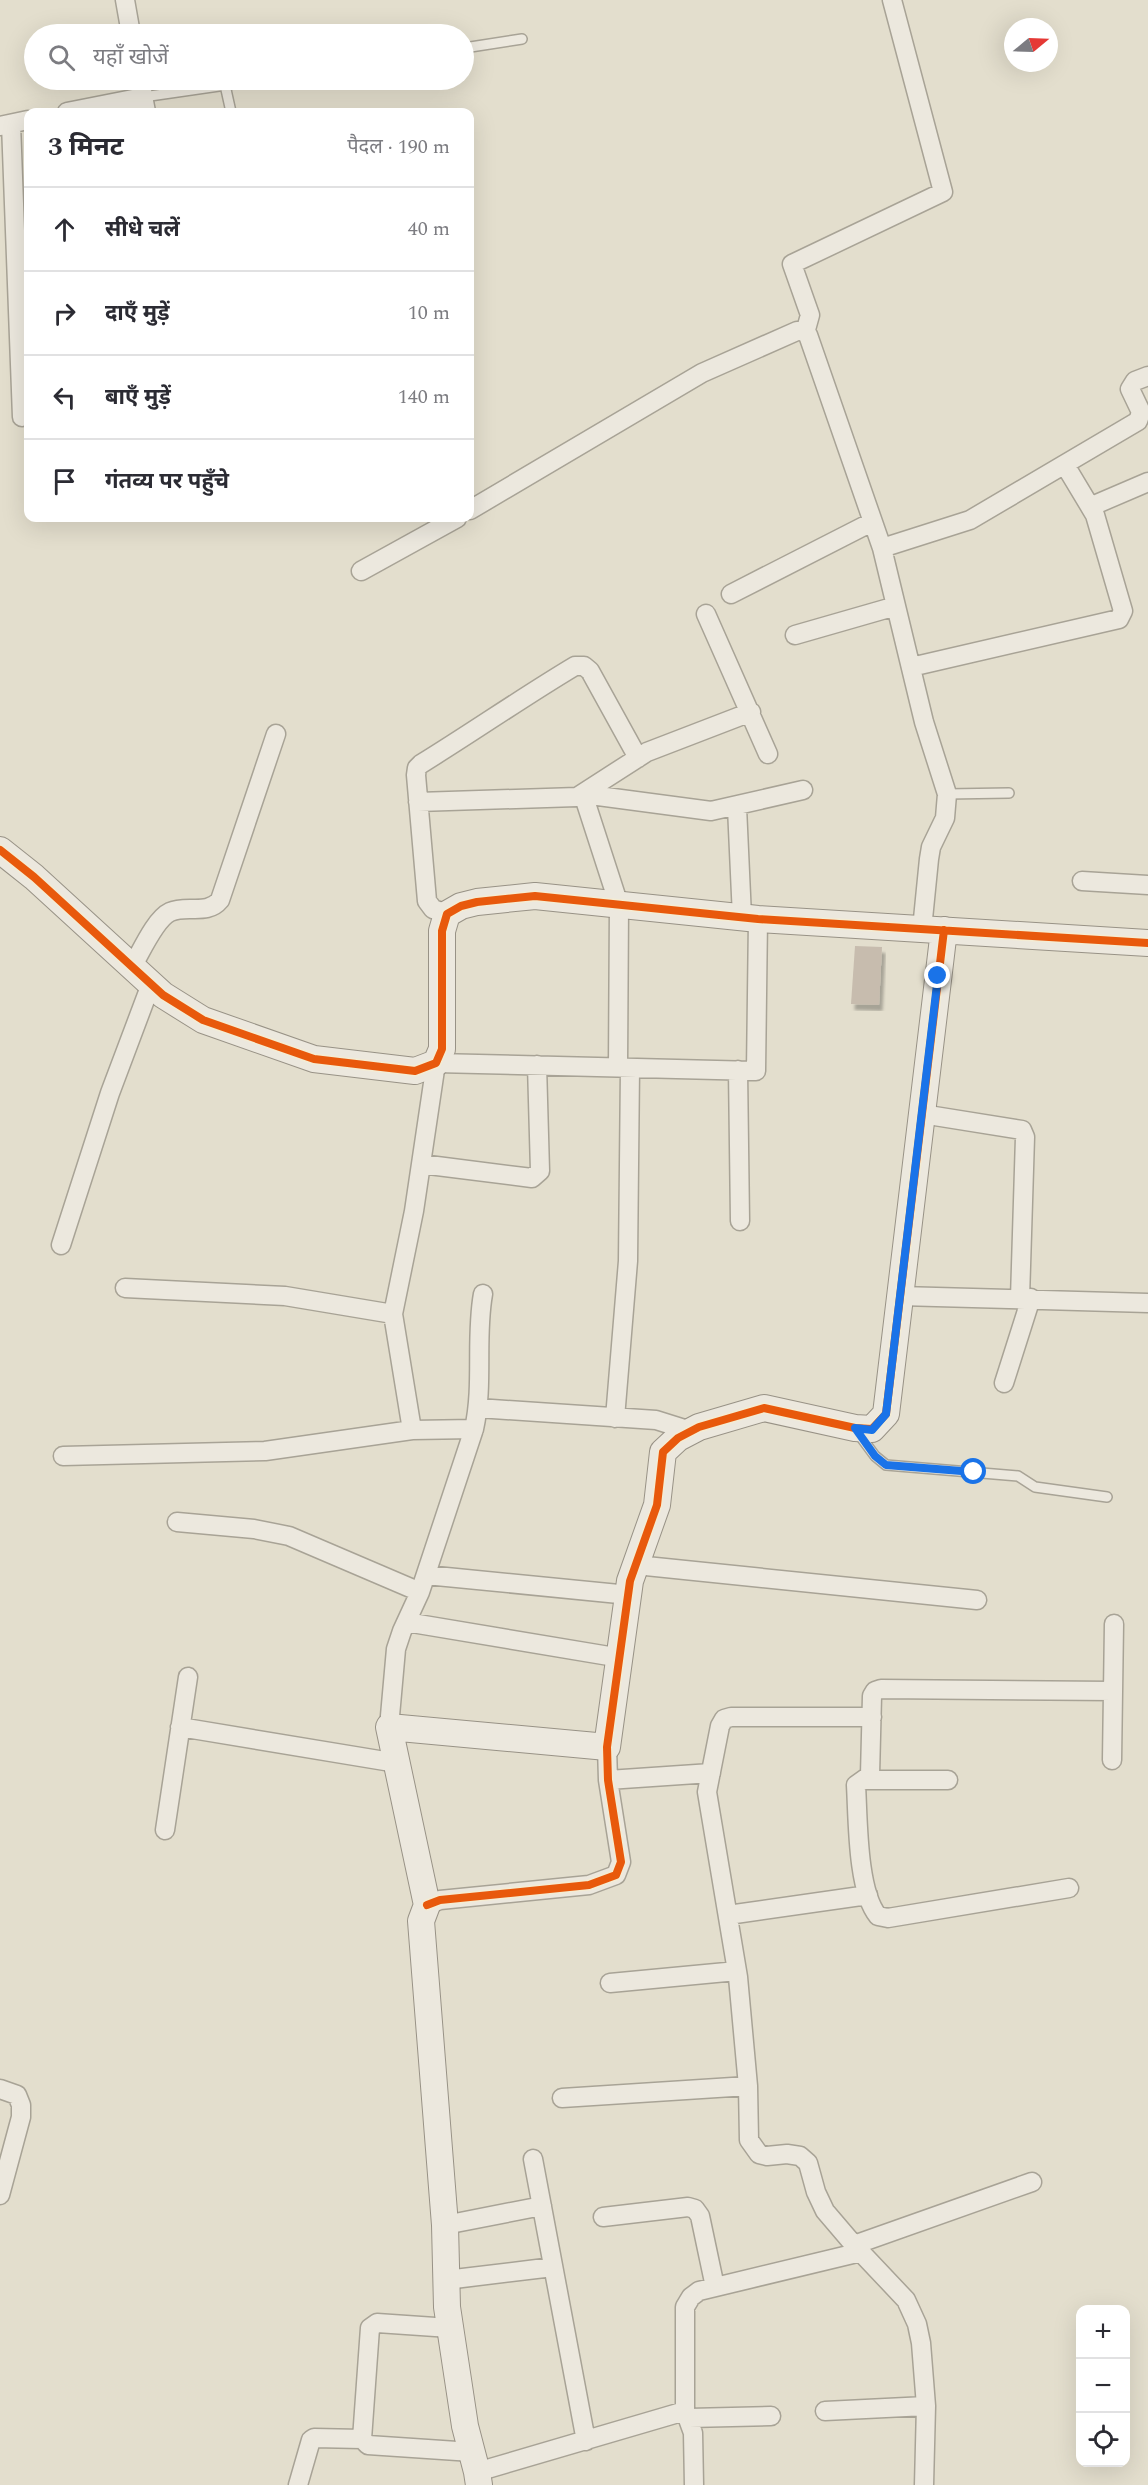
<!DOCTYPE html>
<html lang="hi">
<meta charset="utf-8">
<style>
:root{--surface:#fff;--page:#f7f7f7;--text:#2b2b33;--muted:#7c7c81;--line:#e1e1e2}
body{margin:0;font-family:Spectral,"Noto Sans Devanagari",serif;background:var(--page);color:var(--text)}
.controls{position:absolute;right:18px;bottom:18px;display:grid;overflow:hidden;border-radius:12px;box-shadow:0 6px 24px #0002}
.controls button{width:54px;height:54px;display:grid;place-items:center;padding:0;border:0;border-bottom:2px solid var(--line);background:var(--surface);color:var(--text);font:30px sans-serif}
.compass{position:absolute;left:1004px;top:18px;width:54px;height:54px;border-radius:50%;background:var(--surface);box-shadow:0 6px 24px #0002;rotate:71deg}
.stop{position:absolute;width:18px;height:18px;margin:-14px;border:4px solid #1a73e8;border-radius:50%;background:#fff}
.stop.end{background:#1a73e8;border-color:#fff;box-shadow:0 2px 6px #0008}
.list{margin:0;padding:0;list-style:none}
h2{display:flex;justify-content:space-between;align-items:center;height:78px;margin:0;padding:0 24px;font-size:26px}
h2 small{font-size:20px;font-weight:400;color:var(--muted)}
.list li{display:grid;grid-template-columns:39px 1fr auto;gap:18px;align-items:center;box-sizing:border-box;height:84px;padding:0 24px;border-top:2px solid var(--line)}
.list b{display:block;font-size:22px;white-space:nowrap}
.list em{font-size:20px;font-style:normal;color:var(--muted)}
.icon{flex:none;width:33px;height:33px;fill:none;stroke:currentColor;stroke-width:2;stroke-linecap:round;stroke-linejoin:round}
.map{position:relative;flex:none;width:1148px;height:2485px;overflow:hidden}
.search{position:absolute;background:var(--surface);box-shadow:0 6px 24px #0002;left:24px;top:24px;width:450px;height:66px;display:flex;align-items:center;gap:15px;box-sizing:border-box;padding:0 21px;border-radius:33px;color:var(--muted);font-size:22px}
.panel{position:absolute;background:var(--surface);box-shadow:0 6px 24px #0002;left:24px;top:108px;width:450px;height:414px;border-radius:12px}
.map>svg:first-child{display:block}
.building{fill:#c7bcae;filter:url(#shadow)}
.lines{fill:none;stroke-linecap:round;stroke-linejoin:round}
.lane-casing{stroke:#a8a396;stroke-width:12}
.street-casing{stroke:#a8a396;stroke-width:21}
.secondary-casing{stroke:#989286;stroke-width:28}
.lane{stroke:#ece8de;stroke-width:9}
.street{stroke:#ece8de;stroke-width:18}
.secondary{stroke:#ece8de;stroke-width:26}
.cycleway-casing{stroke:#f4ecd3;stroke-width:11}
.cycleway{stroke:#e8590c;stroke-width:8}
.route{stroke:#1a73e8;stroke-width:8}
</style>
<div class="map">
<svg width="1148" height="2485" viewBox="0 0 1148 2485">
<defs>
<filter id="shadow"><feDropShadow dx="3.5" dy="6" stdDeviation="1.5" flood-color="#0004"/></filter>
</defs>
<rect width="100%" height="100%" fill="#e3decd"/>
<path class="building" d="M855 946 882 947 879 1005 851 1004Z"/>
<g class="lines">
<defs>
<path id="lane" d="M464 48 522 39
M225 85 231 112
M143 97 260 80
M947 794 1009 793
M858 1433 875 1456 886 1465 1018 1476 1035 1487 1107 1497"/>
<path id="street" d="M125 0 131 34
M140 80 146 112
M67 112 143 97
M11 124 22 417
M0 126 28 120
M805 333 810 315 792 264 943 192 892 0
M1092 506 1148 482
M470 510 702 373 797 331H803L808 335 882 548 924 722 947 794 945 818 931 847 929 859 922 929
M882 548 970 520 1138 421 1141 412 1130 389 1135 381 1148 376
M361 571 457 518
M731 594 872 522
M706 614 768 754
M795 635 896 606
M911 667 1119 619 1123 611 1095 515 1065 465
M418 802 577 797 647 752 751 712
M737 807 742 917
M1082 881 1148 885
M447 914 433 909 427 901 416 775 417 768 421 764C473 732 523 697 575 666H584L590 671 638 758
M132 967C141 952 155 919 170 912 187 904 207 916 220 900L276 734
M618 1067 619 905 583 794 711 811 803 790
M738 1070 740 1221
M922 1114 1022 1130 1025 1137 1020 1298
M421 1164 532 1178 540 1171 537 1065
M61 1245 110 1093 151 984
M125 1288 285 1296 393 1314
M900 1296 1148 1303
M1004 1383 1031 1298
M478 1408 656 1420 691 1431
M615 1418 628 1261 630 1068
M412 1430 393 1314 414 1211 436 1063 756 1071 758 919
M63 1456 265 1451 412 1430 474 1429
M177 1522 254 1529 289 1536 420 1592
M636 1565 977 1600
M426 1575 629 1595
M406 1622 621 1658
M872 1717H731L724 1719 720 1726 707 1792 738 1977 748 2086 749 2140 759 2154 767 2156 787 2154 800 2156 808 2163 816 2192 825 2211 854 2245 906 2300 917 2324 921 2343 926 2406 924 2485
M180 1727 397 1763
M389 1727 396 1649 402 1631 420 1592 474 1429C484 1384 475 1338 483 1294
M1112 1760 1114 1624
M608 1780 711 1773
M865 1780H948
M165 1830 188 1677
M1069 1888 888 1918 878 1916C857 1891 858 1818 856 1785L870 1775 872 1696 875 1691 881 1689 1113 1691
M427 1905 440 1900 589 1885 616 1875 621 1862 608 1780 607 1747
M728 1915 868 1895
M610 1983 737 1971
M0 2089 17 2095 21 2105V2117L0 2195
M562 2098 748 2086
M533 2159 586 2441
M603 2217 688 2207 695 2209 700 2216 715 2287
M445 2225 542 2206
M854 2245 1032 2182
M446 2280 553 2267
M450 2328 377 2323 370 2328 362 2439 368 2445 472 2452
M685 2411 693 2433 694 2485
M825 2411 926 2406
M689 2418 771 2416
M477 2472 685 2411V2307L691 2297 699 2291 861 2252
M298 2485 311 2440 314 2438 362 2439"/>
<path id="secondary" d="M0 850 34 877 163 995 203 1020 314 1059 415 1071 436 1063 442 1049V931L447 914 461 906 477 902 535 896 758 919 1148 943
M479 2485 477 2472 465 2426 447 2307 445 2225 421 1921 427 1905 389 1727 607 1747 630 1581 657 1505 663 1452 678 1438 699 1427 764 1408 855 1428 872 1429 886 1414 944 930"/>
</defs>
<use href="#lane" class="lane-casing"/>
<use href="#street" class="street-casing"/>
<use href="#secondary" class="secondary-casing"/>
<use href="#lane" class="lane"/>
<use href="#street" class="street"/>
<use href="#secondary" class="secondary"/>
<defs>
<path id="cycleway" d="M0 850 34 877 163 995 203 1020 314 1059 415 1071 436 1063 442 1049V931L447 914 461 906 477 902 535 896 758 919 1148 943
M427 1905 440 1900 589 1885 616 1875 621 1862 608 1780 607 1747 630 1581 657 1505 663 1452 678 1438 699 1427 764 1408 855 1428 872 1429 886 1414 944 930"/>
</defs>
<use href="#cycleway" class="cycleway-casing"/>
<use href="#cycleway" class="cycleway"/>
</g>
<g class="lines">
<path class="route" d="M938 976 886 1414 872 1430 855 1428 875 1456 886 1465 974 1472"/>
</g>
</svg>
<div class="controls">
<button>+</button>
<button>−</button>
<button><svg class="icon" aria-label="locate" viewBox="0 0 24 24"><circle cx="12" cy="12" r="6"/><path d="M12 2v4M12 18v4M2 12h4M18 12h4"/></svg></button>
</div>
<svg class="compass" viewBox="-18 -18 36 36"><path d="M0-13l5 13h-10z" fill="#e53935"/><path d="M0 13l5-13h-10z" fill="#7c7c81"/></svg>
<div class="stop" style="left:974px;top:1472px"></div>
<div class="stop end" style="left:938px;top:976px"></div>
<div class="search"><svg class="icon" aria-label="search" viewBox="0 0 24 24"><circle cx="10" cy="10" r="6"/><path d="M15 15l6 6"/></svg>यहाँ खोजें</div>
<section class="panel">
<h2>3 मिनट<small>पैदल · 190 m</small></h2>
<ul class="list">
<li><svg class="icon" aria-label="ahead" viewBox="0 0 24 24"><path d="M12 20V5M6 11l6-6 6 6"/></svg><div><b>सीधे चलें</b></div><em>40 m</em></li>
<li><svg class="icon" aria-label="right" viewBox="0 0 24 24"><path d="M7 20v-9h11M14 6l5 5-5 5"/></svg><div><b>दाएँ मुड़ें</b></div><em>10 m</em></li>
<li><svg class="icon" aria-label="left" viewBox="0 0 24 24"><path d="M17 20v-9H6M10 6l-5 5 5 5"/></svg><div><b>बाएँ मुड़ें</b></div><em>140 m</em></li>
<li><svg class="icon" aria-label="arrive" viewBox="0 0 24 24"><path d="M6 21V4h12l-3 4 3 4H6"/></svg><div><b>गंतव्य पर पहुँचे</b></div></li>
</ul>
</section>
</div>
